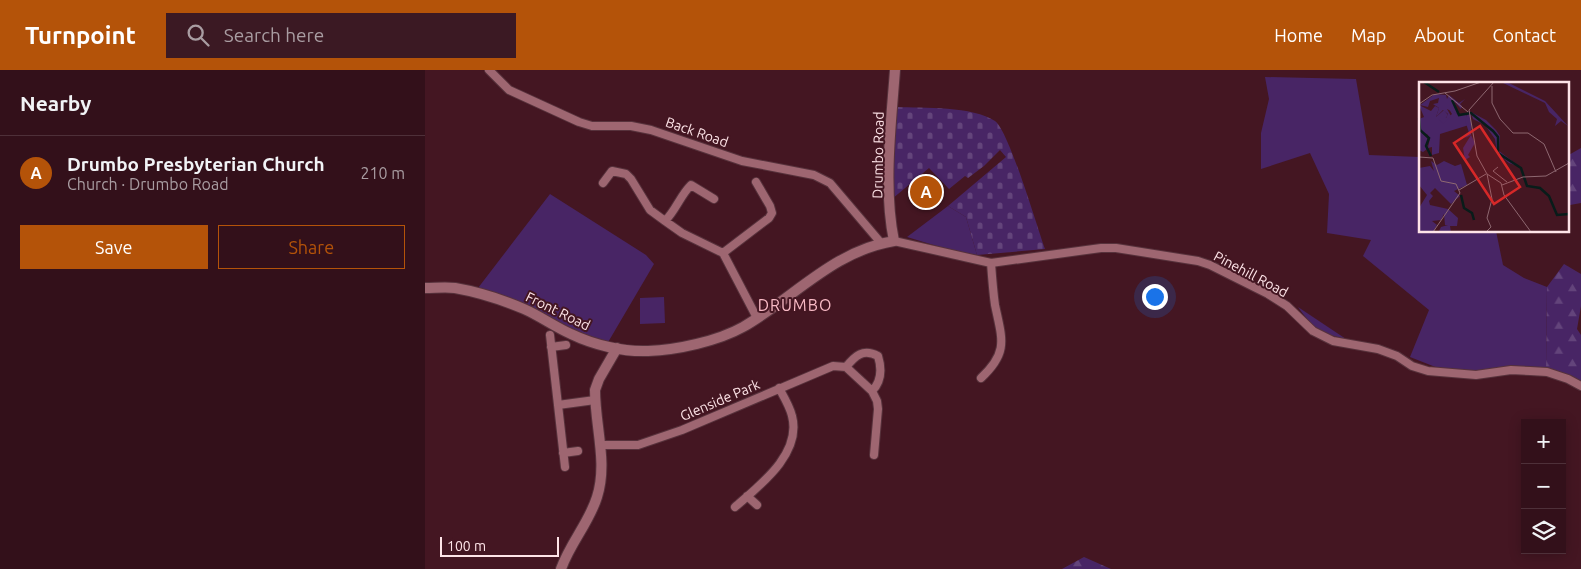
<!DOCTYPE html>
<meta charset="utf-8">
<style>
:root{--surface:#33101a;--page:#3b1923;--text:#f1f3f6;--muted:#a99da2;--line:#4e3039;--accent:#b45309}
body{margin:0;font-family:Ubuntu,sans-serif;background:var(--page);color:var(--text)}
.controls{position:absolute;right:15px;bottom:15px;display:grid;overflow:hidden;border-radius:0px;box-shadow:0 2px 12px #0003}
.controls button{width:45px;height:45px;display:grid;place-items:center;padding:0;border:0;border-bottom:1px solid var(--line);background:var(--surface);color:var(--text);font:25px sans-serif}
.scale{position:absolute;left:15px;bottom:12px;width:119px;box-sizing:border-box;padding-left:5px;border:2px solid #fee4e8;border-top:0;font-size:14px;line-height:18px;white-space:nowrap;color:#fee4e8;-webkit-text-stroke:4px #441622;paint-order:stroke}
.you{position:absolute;left:729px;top:226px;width:18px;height:18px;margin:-12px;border:4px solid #fff;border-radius:50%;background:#1a73e8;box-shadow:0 0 0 8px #1a73e833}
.badge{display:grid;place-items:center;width:32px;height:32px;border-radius:50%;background:var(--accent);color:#fff;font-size:16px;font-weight:700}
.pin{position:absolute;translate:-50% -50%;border:2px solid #fff;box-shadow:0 1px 5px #0006}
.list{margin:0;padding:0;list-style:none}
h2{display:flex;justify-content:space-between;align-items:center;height:65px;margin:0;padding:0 20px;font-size:21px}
h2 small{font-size:16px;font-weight:400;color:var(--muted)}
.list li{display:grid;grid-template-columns:32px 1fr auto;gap:15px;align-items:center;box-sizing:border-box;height:75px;padding:0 20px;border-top:1px solid var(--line)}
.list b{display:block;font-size:19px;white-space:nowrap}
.list p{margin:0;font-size:16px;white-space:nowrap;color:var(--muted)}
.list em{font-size:16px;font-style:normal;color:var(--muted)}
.actions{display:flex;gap:10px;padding:15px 20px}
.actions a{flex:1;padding:11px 0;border:1px solid var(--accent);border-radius:0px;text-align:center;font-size:18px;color:var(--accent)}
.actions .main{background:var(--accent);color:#fff}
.icon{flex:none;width:28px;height:28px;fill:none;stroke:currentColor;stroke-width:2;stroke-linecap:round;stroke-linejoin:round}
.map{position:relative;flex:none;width:1156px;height:499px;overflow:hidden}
header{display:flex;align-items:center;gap:30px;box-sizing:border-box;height:70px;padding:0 25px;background:var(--accent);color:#fff}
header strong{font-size:24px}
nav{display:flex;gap:28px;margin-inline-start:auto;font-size:18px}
.search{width:350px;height:45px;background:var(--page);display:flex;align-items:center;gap:12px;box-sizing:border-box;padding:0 18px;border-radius:0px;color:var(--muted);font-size:19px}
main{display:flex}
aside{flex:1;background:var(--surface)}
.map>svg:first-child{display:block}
.green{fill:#482565}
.forest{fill:url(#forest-firs)}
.cemetery{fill:url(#cemetery-stones)}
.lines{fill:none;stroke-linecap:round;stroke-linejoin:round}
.minor-casing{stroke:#57323c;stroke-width:10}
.tertiary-casing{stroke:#57323c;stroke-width:12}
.minor{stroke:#9e6671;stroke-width:8}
.tertiary{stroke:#9e6671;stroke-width:10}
.labels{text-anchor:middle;stroke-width:4;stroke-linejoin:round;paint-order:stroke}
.street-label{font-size:14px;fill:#fee4e8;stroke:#441622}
.quarter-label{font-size:16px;letter-spacing:1px;fill:#f9bbc6;stroke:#441622}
.inset-river{fill:none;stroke:#081c1a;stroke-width:2.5}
.inset-road{fill:none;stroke:#8e6871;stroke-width:1}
.view{fill:#d62828;fill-opacity:0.15;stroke:#d62828;stroke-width:2.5}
.inset-edge{fill:none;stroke:#fee4e8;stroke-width:2.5}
</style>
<header>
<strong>Turnpoint</strong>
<div class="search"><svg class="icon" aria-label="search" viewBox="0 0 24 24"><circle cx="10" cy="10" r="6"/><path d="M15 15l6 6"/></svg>Search here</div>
<nav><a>Home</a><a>Map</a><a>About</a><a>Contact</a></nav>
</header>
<main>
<aside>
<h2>Nearby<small></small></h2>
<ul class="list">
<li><span class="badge">A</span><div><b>Drumbo Presbyterian Church</b><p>Church · Drumbo Road</p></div><em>210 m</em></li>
</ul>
<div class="actions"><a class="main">Save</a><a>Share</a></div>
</aside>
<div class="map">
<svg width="1156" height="499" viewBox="0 0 1156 499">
<defs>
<pattern id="forest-firs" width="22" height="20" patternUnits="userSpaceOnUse" patternTransform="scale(1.25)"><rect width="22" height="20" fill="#482565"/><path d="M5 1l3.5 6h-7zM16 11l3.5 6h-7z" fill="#63447b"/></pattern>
<pattern id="cemetery-stones" width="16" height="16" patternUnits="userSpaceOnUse" patternTransform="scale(1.25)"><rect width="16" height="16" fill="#482565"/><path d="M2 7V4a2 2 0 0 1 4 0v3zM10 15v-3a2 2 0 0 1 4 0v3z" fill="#63447b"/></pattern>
</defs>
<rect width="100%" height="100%" fill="#441622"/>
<path class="green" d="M840 7 931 9 944 85 995 87V161H1071L1078 195 1099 208 1122 217 1121 299 1088 296 1052 303 1013 298 985 287 1004 240 938 186 946 170 902 163 904 124 885 83 836 99V63L844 29Z
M125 124 221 185 229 194 182 274 151 263 53 218Z
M523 136 541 147 552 185 535 183 482 167Z
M239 227 240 253 215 254V228Z
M873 237 921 269C894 263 889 259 873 237Z"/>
<path class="forest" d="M1156 78V133L1145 135 1142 114V86Z
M1139 194 1156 204V236L1152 259 1156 265V321L1142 313 1122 306 1121 299 1122 217Z
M659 487 686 499H637Z"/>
<path class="cemetery" d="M471 37C498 38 548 36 570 51 584 61 612 157 620 179L552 185 541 147 523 136 581 87 575 80 559 96 543 108 540 106 524 119 504 98 467 129 465 88Z"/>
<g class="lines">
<defs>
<path id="minor" d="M64 0 84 20 154 52 167 56H206L226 60 317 91 389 105 405 113 456 173
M178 113 187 101 201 104 206 109 225 140 240 151 257 163 298 183 332 248
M240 151C251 140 255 126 266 115L289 129
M469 171 566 193 676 178H691L773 191 785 195 843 224 862 236 888 261 908 271 953 279 972 286 987 296 1003 301 1051 305 1086 300 1105 301 1122 302 1143 309 1156 316
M298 183 344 148 347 143 345 136 331 112
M125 265 133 335
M126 277 141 275
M421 297 447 321
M556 308C584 282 577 269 570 235 568 221 567 207 566 193
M175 375H213L257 360 408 296 421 297C430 286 438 278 453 286 457 299 457 311 447 321L452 331 453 339 449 385
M138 383 153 381
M140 397 133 335 170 330
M322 426 332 435
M310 437C334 416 377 384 367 346 365 337 359 327 354 318"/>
<path id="tertiary" d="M0 218C10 218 21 217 30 218 53 222 78 230 99 239 115 246 130 257 146 264 169 275 198 282 223 281 252 280 293 271 318 257 369 228 408 181 469 171 458 117 466 55 470 0
M136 499C145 473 164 453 172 427 183 393 170 356 170 320L174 309 192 278"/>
</defs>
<use href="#minor" class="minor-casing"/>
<use href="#tertiary" class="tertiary-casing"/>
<use href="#minor" class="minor"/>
<use href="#tertiary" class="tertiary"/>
</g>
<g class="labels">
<g class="street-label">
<text transform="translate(272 62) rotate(19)" y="5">Back Road</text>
<text transform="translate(453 85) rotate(-89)" y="5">Drumbo Road</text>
<text transform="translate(826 204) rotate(28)" y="5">Pinehill Road</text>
<text transform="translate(133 241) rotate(26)" y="5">Front Road</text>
<text transform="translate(295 330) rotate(-23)" y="5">Glenside Park</text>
</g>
<g class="quarter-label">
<text x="370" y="241">DRUMBO</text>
</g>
</g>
<g transform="translate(994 12)">
<rect width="150" height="150" fill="#441622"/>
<path d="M0 23 12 29 16 24 20 26 17 35 25 28 29 33 23 41 33 32 30 27 40 33 47 31 50 43 21 52 20 71 13 73V65L9 66 11 56 8 52 3 51 9 57 8 67 4 70 0 68V37L5 35ZM52 53 56 61 49 73 51 75 46 78 44 66ZM12 79 18 83 25 79 36 84 42 82 48 103 35 109 41 114 32 122 16 106 11 111 14 114 10 119 11 123 29 127 39 136 38 144H31L32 150 20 149 22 145 29 143H26L25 132 22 138 13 139 18 143 14 150H0V126L8 113 0 103V86L11 84 15 89Z" fill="#482565"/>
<path d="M82 0H88L126 19 149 44 142 39 136 44 138 37 130 30 126 21ZM16 12 27 13 28 17 30 13 40 21 46 17 41 22 43 24 42 27 35 19 40 33 28 27 32 34 24 42 19 36H27L29 32 24 28 17 35 20 26 14 22 19 21 20 16 11 19 9 25 1 23ZM50 29 67 38 77 48 81 54 80 69 101 85 90 81 78 71 76 57 66 43 54 37 52 31V53L46 56 50 51 46 38Z" fill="#482565"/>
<path class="inset-river" d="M5 0 20 10M33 18 40 33 52 31 74 49 79 55V71L102 86 108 104 121 106 130 114 138 133 150 132M0 36 1 48 10 56 7 64 12 74M42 113 45 126 53 131 55 138"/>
<path class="inset-road" d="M73 4V21L81 37 94 51H109L125 62 137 90M26 11 49 30M0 22 13 13 36 9 62 0M0 75 14 76 22 99 37 102 41 111 14 150M79 85 74 89 88 100M68 92 58 74 50 28 75 0M68 92 82 101 85 113 112 150M83 103 104 95 127 94 150 81M40 108 67 92M67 150 72 145 68 136 73 117 68 92"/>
<path class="view" d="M61 44 101 105 75 122 35 61Z"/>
<rect width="150" height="150" class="inset-edge"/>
</g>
</svg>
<div class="controls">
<button>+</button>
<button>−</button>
<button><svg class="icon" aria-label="layers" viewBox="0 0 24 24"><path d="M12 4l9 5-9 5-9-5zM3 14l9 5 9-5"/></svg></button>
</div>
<div class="scale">100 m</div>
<div class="you"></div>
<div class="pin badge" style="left:501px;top:122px">A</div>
</div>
</main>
